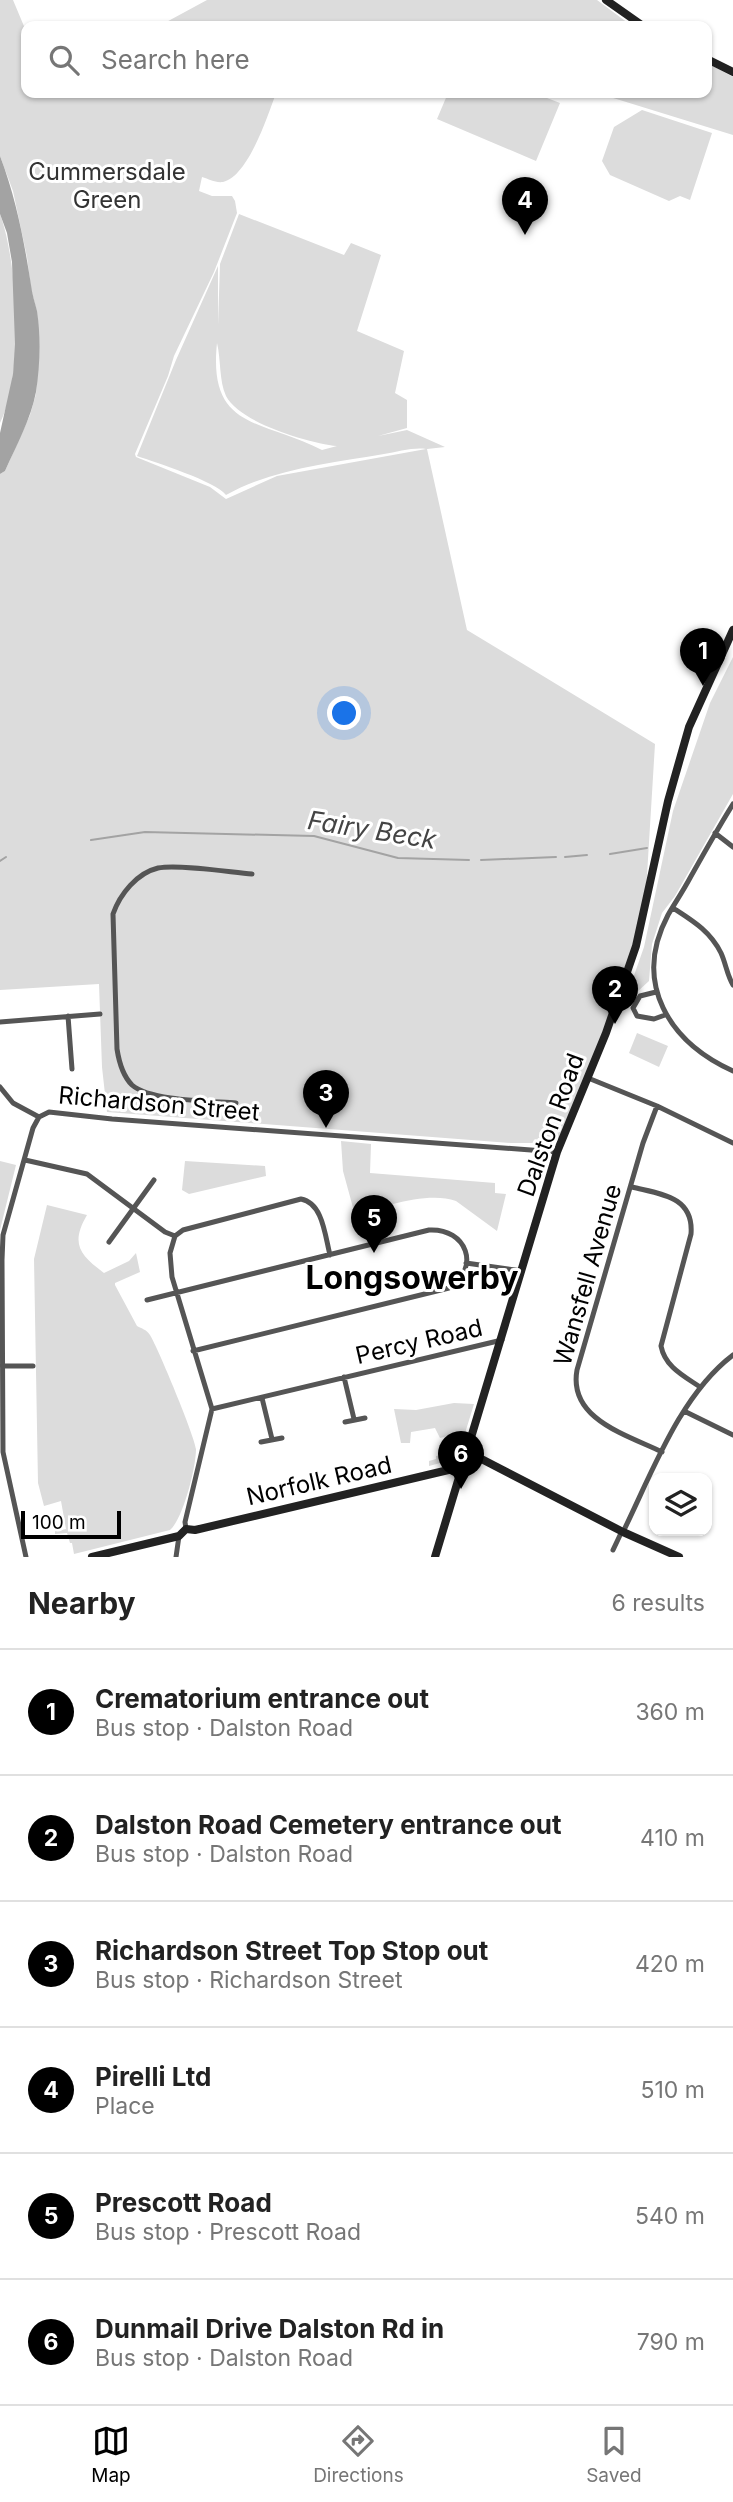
<!DOCTYPE html>
<meta charset="utf-8">
<style>
:root{--surface:#fff;--page:#f6f6f6;--text:#222;--muted:#767676;--line:#e0e0e0;--accent:#000}
body{margin:0;font-family:Inter,sans-serif;background:var(--page);color:var(--text)}
.controls{position:absolute;right:21px;bottom:21px;display:grid;overflow:hidden;border-radius:14px;box-shadow:0 2px 5px #0004}
.controls button{width:63px;height:63px;display:grid;place-items:center;padding:0;border:0;border-bottom:2px solid var(--line);background:var(--surface);color:var(--text);font:35px sans-serif}
.scale{position:absolute;left:21px;bottom:18px;width:100px;box-sizing:border-box;padding-left:7px;border:4px solid #000;border-top:0;font-size:19px;line-height:24px;white-space:nowrap;color:#000;-webkit-text-stroke:5px #fff;paint-order:stroke}
.you{position:absolute;left:345px;top:714px;width:24px;height:24px;margin:-18px;border:5px solid #fff;border-radius:50%;background:#1a73e8;box-shadow:0 0 0 10px #1a73e833}
.badge{display:grid;place-items:center;width:46px;height:46px;border-radius:50%;background:var(--accent);color:#fff;font-size:23px;font-weight:700}
.pin{position:absolute;translate:-50% -58px;filter:drop-shadow(0 2px 4px #0008)}
.pin::after{content:'';position:absolute;top:37px;width:24px;height:21px;background:inherit;clip-path:polygon(0 0,100% 0,50% 100%)}
.list{margin:0;padding:0;list-style:none}
h2{display:flex;justify-content:space-between;align-items:center;height:91px;margin:0;padding:0 28px;font-size:30px}
h2 small{font-size:23px;font-weight:400;color:var(--muted)}
.list li{display:grid;grid-template-columns:46px 1fr auto;gap:21px;align-items:center;box-sizing:border-box;height:126px;padding:0 28px;border-top:2px solid var(--line)}
.list b{display:block;font-size:26px;white-space:nowrap}
.list p{margin:0;font-size:23px;white-space:nowrap;color:var(--muted)}
.list em{font-size:23px;font-style:normal;color:var(--muted)}
.icon{flex:none;width:38px;height:38px;fill:none;stroke:currentColor;stroke-width:2;stroke-linecap:round;stroke-linejoin:round}
.map{position:relative;flex:none;width:733px;height:1557px;overflow:hidden}
.search{position:absolute;background:var(--surface);box-shadow:0 2px 5px #0004;left:21px;right:21px;top:21px;height:77px;display:flex;align-items:center;gap:18px;box-sizing:border-box;padding:0 24px;border-radius:14px;color:var(--muted);font-size:26px}
.sheet{height:847px;background:var(--surface)}
nav{display:flex;justify-content:space-around;align-items:center;box-sizing:border-box;height:98px;border-top:2px solid var(--line);background:var(--surface);font-size:19px;color:var(--muted)}
nav a{display:grid;justify-items:center;gap:4px}
nav .on{color:var(--accent)}
.map>svg:first-child{display:block}
.green{fill:#dcdcdc;fill-rule:evenodd}
.water{fill:#a3a3a3}
.lines{fill:none;stroke-linecap:round;stroke-linejoin:round}
.stream{stroke:#a3a3a3;stroke-width:2}
.street{stroke:#555;stroke-width:5}
.secondary{stroke:#222;stroke-width:8}
.labels{text-anchor:middle;stroke-width:6;stroke-linejoin:round;paint-order:stroke}
.park-label{font-size:24px;fill:#333;stroke:#fff}
.street-label{font-size:24px;fill:#000;stroke:#fff}
.water-label{font-size:26px;font-style:italic;fill:#444;stroke:#fff}
.district-label{font-size:32px;font-weight:bold;fill:#000;stroke:#fff}
</style>
<div class="map">
<svg width="733" height="1557" viewBox="0 0 733 1557">
<rect width="100%" height="100%" fill="#fff"/>
<path class="green" d="M0 0H13L26 31V93H276C268 115 248 177 223 182 215 183 209 179 202 177L199 191 212 196H232L235 201 237 213 214 272 174 356 168 376 135 454 136 457 210 487 226 499 277 476 426 449C414 447 397 452 384 454 331 463 272 469 226 495 215 481 157 463 137 456L176 360 218 266V325L220 264 239 214 344 255 351 243 381 255 357 331 404 351 395 393 407 400V428L378 436 407 430 445 447 427 449 467 630 655 744 645 908 606 1032 558 1140 550 1143H511L107 1112 102 1067 99 984 0 990V474L5 471 30 415 36 394 39 354 37 312 31 289 27 257 13 191 0 156ZM217 343C221 359 219 381 226 396 240 423 309 443 337 446L322 450C261 419 208 430 217 343Z
M207 0H597L632 26H159Z
M707 63 733 77V135L597 93H707Z
M448 93H534L560 103 536 161 437 119Z
M642 110 712 133 690 200 680 196 669 201 610 175 602 161 614 127Z
M0 214C18 263 24 376 0 423Z
M733 657V794L675 896 662 913 652 944 649 981 624 1004 644 947 673 811 710 703Z
M637 1033 668 1046 659 1067 629 1053Z
M341 1141 371 1144 370 1173 495 1183V1193L506 1194 497 1231 456 1201C427 1191 383 1207 355 1215L343 1171Z
M0 1161 16 1165 0 1230Z
M185 1161 265 1166 266 1176 189 1194 182 1190Z
M47 1205 87 1215C70 1244 80 1255 104 1273L129 1261 136 1253 140 1272 115 1283V1285L137 1326C142 1329 146 1329 150 1335 158 1348 195 1437 196 1449 196 1468 183 1519 170 1530L74 1554 72 1543H70L67 1533 55 1534V1531L66 1529 61 1501 44 1506 38 1483 34 1259Z
M454 1403 474 1404 458 1456 455 1459 429 1466V1461L436 1459V1456L451 1453 450 1446 452 1445V1441H449L448 1436 440 1438 435 1428 411 1432 410 1443H401L394 1409 416 1410Z"/>
<path class="water" d="M0 156C16 198 24 240 31 285 32 294 35 303 37 311 41 337 40 366 36 392 31 419 16 446 5 471L0 474V433L13 374 15 344 12 262 7 233 0 214Z"/>
<g class="lines">
<path class="stream" d="M91 840 145 832 314 836 398 858 469 860
M610 854 647 848
M565 857 587 855
M481 860 556 857
M0 861 6 857"/>
<path class="street" d="M733 804C718 828 704 853 690 878 683 891 675 903 668 915 632 983 669 1042 733 1071
M715 833 733 847
M673 908C693 921 710 931 721 953 726 964 727 975 733 985
M656 992 640 996 633 1008 637 1016 654 1019 665 1015
M68 1016 72 1069
M0 1022 100 1014
M588 1078 657 1106 733 1143
M0 1087 13 1103 39 1117
M236 1103C211 1101 150 1101 132 1085 123 1076 119 1062 117 1049L113 914C120 894 137 873 158 868 178 864 229 872 252 874
M657 1106 643 1143 577 1370C568 1419 627 1435 662 1452
M25 1160 87 1174 165 1232 175 1236
M632 1187C660 1194 694 1196 691 1234L661 1346C665 1367 684 1376 700 1387
M175 1236 170 1253 172 1277 212 1409 185 1522 186 1529
M175 1236 183 1230 301 1199C323 1203 325 1236 330 1255
M109 1242 154 1180
M466 1263 522 1271
M147 1300 429 1230C467 1228 481 1268 449 1288L193 1351
M2 1366H33
M344 1377 354 1419
M262 1398 272 1439
M212 1409 502 1340
M684 1411 733 1435
M345 1422 365 1418
M261 1442 282 1438
M623 1532C652 1473 680 1395 733 1355
M613 1550 622 1531
M26 1557 3 1452 2 1260 3 1235 33 1128 39 1117 49 1112 112 1119 557 1152
M176 1557 179 1536"/>
<path class="secondary" d="M606 0 643 26
M707 59 733 72
M468 1452 623 1532 679 1557
M92 1557 179 1536 186 1529 195 1530 461 1467
M435 1557 557 1152 606 1033 636 946 668 801 689 727 733 630"/>
</g>
<g class="labels">
<g class="park-label">
<text x="107" y="180">Cummersdale<tspan x="107" dy="28">Green</tspan></text>
</g>
<g class="street-label">
<text transform="translate(159 1104) rotate(5)" y="8">Richardson Street</text>
<text transform="translate(551 1125) rotate(-70)" y="8">Dalston Road</text>
<text transform="translate(588 1275) rotate(-74)" y="8">Wansfell Avenue</text>
<text transform="translate(419 1342) rotate(-13)" y="8">Percy Road</text>
<text transform="translate(319 1481) rotate(-13)" y="8">Norfolk Road</text>
</g>
<g class="water-label">
<text transform="translate(372 830) rotate(9)" y="9">Fairy Beck</text>
</g>
<g class="district-label">
<text x="412" y="1289">Longsowerby</text>
</g>
</g>
</svg>
<div class="controls">
<button><svg class="icon" aria-label="layers" viewBox="0 0 24 24"><path d="M12 4l9 5-9 5-9-5zM3 14l9 5 9-5"/></svg></button>
</div>
<div class="scale">100 m</div>
<div class="you"></div>
<div class="pin badge" style="left:703px;top:686px">1</div>
<div class="pin badge" style="left:615px;top:1024px">2</div>
<div class="pin badge" style="left:326px;top:1128px">3</div>
<div class="pin badge" style="left:525px;top:235px">4</div>
<div class="pin badge" style="left:374px;top:1253px">5</div>
<div class="pin badge" style="left:461px;top:1489px">6</div>
<div class="search"><svg class="icon" aria-label="search" viewBox="0 0 24 24"><circle cx="10" cy="10" r="6"/><path d="M15 15l6 6"/></svg>Search here</div>
</div>
<section class="sheet">
<h2>Nearby<small>6 results</small></h2>
<ul class="list">
<li><span class="badge">1</span><div><b>Crematorium entrance out</b><p>Bus stop · Dalston Road</p></div><em>360 m</em></li>
<li><span class="badge">2</span><div><b>Dalston Road Cemetery entrance out</b><p>Bus stop · Dalston Road</p></div><em>410 m</em></li>
<li><span class="badge">3</span><div><b>Richardson Street Top Stop out</b><p>Bus stop · Richardson Street</p></div><em>420 m</em></li>
<li><span class="badge">4</span><div><b>Pirelli Ltd</b><p>Place</p></div><em>510 m</em></li>
<li><span class="badge">5</span><div><b>Prescott Road</b><p>Bus stop · Prescott Road</p></div><em>540 m</em></li>
<li><span class="badge">6</span><div><b>Dunmail Drive Dalston Rd in</b><p>Bus stop · Dalston Road</p></div><em>790 m</em></li>
</ul>
</section>
<nav>
<a class="on"><svg class="icon" aria-label="map" viewBox="0 0 24 24"><path d="M3 6l6-2 6 2 6-2v14l-6 2-6-2-6 2zM9 4v14M15 6v14"/></svg>Map</a>
<a><svg class="icon" aria-label="directions" viewBox="0 0 24 24"><path d="M12 3l9 9-9 9-9-9zM9 14v-3h6M13 9l2 2-2 2"/></svg>Directions</a>
<a><svg class="icon" aria-label="saved" viewBox="0 0 24 24"><path d="M7 4h10v16l-5-4-5 4z"/></svg>Saved</a>
</nav>
